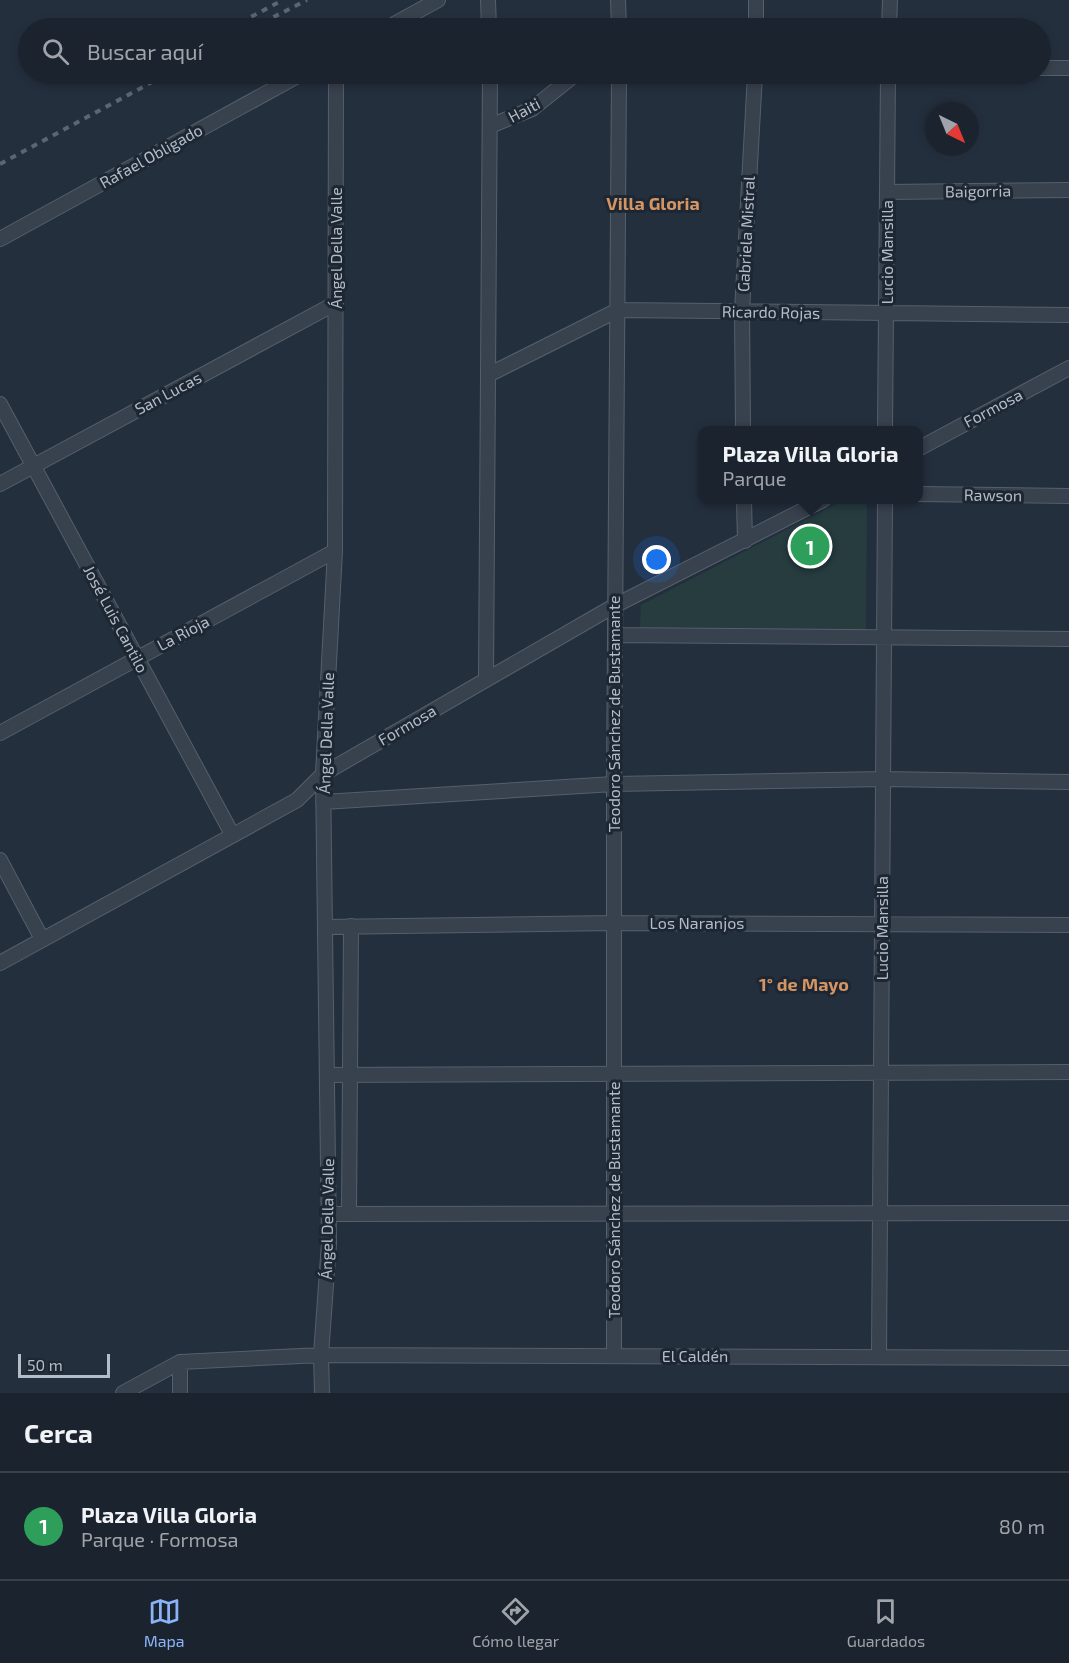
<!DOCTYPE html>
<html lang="es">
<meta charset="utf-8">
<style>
:root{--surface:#1b232e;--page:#242b36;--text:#f1f3f6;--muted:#a0a4aa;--line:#39404a;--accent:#8ab4f8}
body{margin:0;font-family:"Exo 2",sans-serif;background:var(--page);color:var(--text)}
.compass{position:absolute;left:925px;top:102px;width:54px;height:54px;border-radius:50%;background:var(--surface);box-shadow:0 3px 9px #0003;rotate:137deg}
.scale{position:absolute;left:18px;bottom:15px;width:92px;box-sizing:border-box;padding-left:6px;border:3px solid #b4bcc9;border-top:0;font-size:16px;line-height:21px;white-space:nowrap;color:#b4bcc9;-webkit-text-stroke:4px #1d2633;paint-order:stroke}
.you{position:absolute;left:657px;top:560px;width:21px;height:21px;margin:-15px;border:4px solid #fff;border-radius:50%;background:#1a73e8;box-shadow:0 0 0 9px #1a73e833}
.badge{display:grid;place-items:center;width:39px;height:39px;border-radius:50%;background:var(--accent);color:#fff;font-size:20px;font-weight:700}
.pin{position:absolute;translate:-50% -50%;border:3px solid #fff;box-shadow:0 2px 6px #0006}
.popup{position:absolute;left:698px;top:426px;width:225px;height:78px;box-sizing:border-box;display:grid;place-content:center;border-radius:12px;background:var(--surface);filter:drop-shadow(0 2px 4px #0005);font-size:20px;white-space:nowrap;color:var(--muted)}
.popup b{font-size:22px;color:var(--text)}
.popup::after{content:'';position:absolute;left:50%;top:100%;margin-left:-12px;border:12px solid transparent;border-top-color:var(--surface)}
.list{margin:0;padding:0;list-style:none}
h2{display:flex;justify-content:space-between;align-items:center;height:78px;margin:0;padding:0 24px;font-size:26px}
h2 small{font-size:20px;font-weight:400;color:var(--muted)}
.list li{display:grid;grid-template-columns:39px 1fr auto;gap:18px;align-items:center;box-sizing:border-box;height:108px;padding:0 24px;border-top:2px solid var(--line)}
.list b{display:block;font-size:22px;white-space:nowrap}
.list p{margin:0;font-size:20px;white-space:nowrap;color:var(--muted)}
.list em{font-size:20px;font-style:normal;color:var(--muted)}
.icon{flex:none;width:33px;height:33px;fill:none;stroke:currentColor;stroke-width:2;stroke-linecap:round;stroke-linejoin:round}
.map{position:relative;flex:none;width:1069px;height:1393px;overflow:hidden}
.search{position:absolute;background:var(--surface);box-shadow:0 3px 9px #0003;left:18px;right:18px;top:18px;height:66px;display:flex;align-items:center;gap:15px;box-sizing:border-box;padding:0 21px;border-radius:33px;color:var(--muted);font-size:22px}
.sheet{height:186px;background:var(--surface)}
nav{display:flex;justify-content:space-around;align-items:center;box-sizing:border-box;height:84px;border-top:2px solid var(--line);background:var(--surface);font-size:16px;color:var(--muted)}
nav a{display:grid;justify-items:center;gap:3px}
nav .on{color:var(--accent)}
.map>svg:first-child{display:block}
.green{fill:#263c3f}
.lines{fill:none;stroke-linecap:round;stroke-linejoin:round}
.minor-casing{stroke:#565f6c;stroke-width:16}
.minor{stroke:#38414e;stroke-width:14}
.rail{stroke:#5a6575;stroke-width:4;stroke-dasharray:6 6;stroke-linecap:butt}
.labels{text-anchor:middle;stroke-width:6;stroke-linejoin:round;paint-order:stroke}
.street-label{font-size:16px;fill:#b4bcc9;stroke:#1d2633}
.neighbourhood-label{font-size:18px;font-weight:bold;fill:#d59563;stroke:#1d2633}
</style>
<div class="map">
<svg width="1069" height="1393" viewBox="0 0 1069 1393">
<rect width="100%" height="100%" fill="#242f3e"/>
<path class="green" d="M844 500H867L866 631 640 629 641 605Z"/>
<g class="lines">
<defs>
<path id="minor" d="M488 0 489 28
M618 0 619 28
M387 28 438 0
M756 28V0
M889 28 890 0
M1040 68H1069
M490 126 532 109 572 77 586 74
M887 192 1069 190
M0 239 301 74
M488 375 618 310 1069 315
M0 404 232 834
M743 430 742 311 755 74
M885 430 888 74
M918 449 1069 368
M0 484 336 303
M918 494 1069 496
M744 500 745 541
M615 635 1069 639
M486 679 490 74
M0 733 335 551
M323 802 614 784 883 779 1069 782
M0 860 42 939
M325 927 614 923 1069 925
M0 963 297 800 323 774 614 606 823 500
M327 1075 1069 1072
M329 1214 1069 1213
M349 1214 351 926
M614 1355V784L619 74
M879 1356 885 500
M123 1393 180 1362 321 1355 1069 1358
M180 1393V1362
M322 1393 321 1355 329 1243 323 774 335 551 336 74"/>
</defs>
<use href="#minor" class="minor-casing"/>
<use href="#minor" class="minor"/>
<path class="rail" d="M230 28 283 0
M252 28 307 0
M0 164 167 74"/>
</g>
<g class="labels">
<g class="street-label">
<text transform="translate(524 110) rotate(-28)" y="6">Haiti</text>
<text transform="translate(151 156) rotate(-29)" y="6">Rafael Obligado</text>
<text transform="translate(978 191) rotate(-1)" y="6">Baigorria</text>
<text transform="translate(746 234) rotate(-87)" y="6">Gabriela Mistral</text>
<text transform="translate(336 248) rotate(-90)" y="6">Ángel Della Valle</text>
<text transform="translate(887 252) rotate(-90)" y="6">Lucio Mansilla</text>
<text transform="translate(771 312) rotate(1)" y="6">Ricardo Rojas</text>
<text transform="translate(168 393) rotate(-28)" y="6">San Lucas</text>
<text transform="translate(993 408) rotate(-28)" y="6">Formosa</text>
<text transform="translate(993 495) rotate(1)" y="6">Rawson</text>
<text transform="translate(116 619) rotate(62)" y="6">José Luis Cantilo</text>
<text transform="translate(183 633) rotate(-28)" y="6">La Rioja</text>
<text transform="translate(614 714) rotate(-90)" y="6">Teodoro Sánchez de Bustamante</text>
<text transform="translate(407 725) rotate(-30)" y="6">Formosa</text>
<text transform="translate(326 733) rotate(-88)" y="6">Ángel Della Valle</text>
<text x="697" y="929">Los Naranjos</text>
<text transform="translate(882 928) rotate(-90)" y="6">Lucio Mansilla</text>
<text transform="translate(614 1200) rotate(-90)" y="6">Teodoro Sánchez de Bustamante</text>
<text transform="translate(327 1219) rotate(-89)" y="6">Ángel Della Valle</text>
<text x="695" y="1362">El Caldén</text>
</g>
<g class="neighbourhood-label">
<text x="653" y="210">Villa Gloria</text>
<text x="804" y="991">1° de Mayo</text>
</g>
</g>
</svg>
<svg class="compass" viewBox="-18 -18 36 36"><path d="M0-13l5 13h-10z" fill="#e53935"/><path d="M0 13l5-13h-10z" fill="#a0a4aa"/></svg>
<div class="scale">50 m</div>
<div class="you"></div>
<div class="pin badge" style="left:810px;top:546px;background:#2e9e5b">1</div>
<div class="popup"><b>Plaza Villa Gloria</b>Parque</div>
<div class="search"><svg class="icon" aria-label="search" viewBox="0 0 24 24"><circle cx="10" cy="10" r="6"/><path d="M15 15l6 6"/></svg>Buscar aquí</div>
</div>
<section class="sheet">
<h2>Cerca<small></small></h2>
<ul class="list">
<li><span class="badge" style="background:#2e9e5b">1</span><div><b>Plaza Villa Gloria</b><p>Parque · Formosa</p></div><em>80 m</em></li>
</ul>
</section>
<nav>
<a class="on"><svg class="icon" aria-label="map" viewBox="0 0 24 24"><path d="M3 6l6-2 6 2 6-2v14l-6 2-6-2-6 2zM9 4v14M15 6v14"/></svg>Mapa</a>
<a><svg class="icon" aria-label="directions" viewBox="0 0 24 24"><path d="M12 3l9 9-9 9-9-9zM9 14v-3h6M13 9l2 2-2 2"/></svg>Cómo llegar</a>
<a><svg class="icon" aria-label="saved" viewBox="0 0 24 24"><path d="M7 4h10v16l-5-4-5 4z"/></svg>Guardados</a>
</nav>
